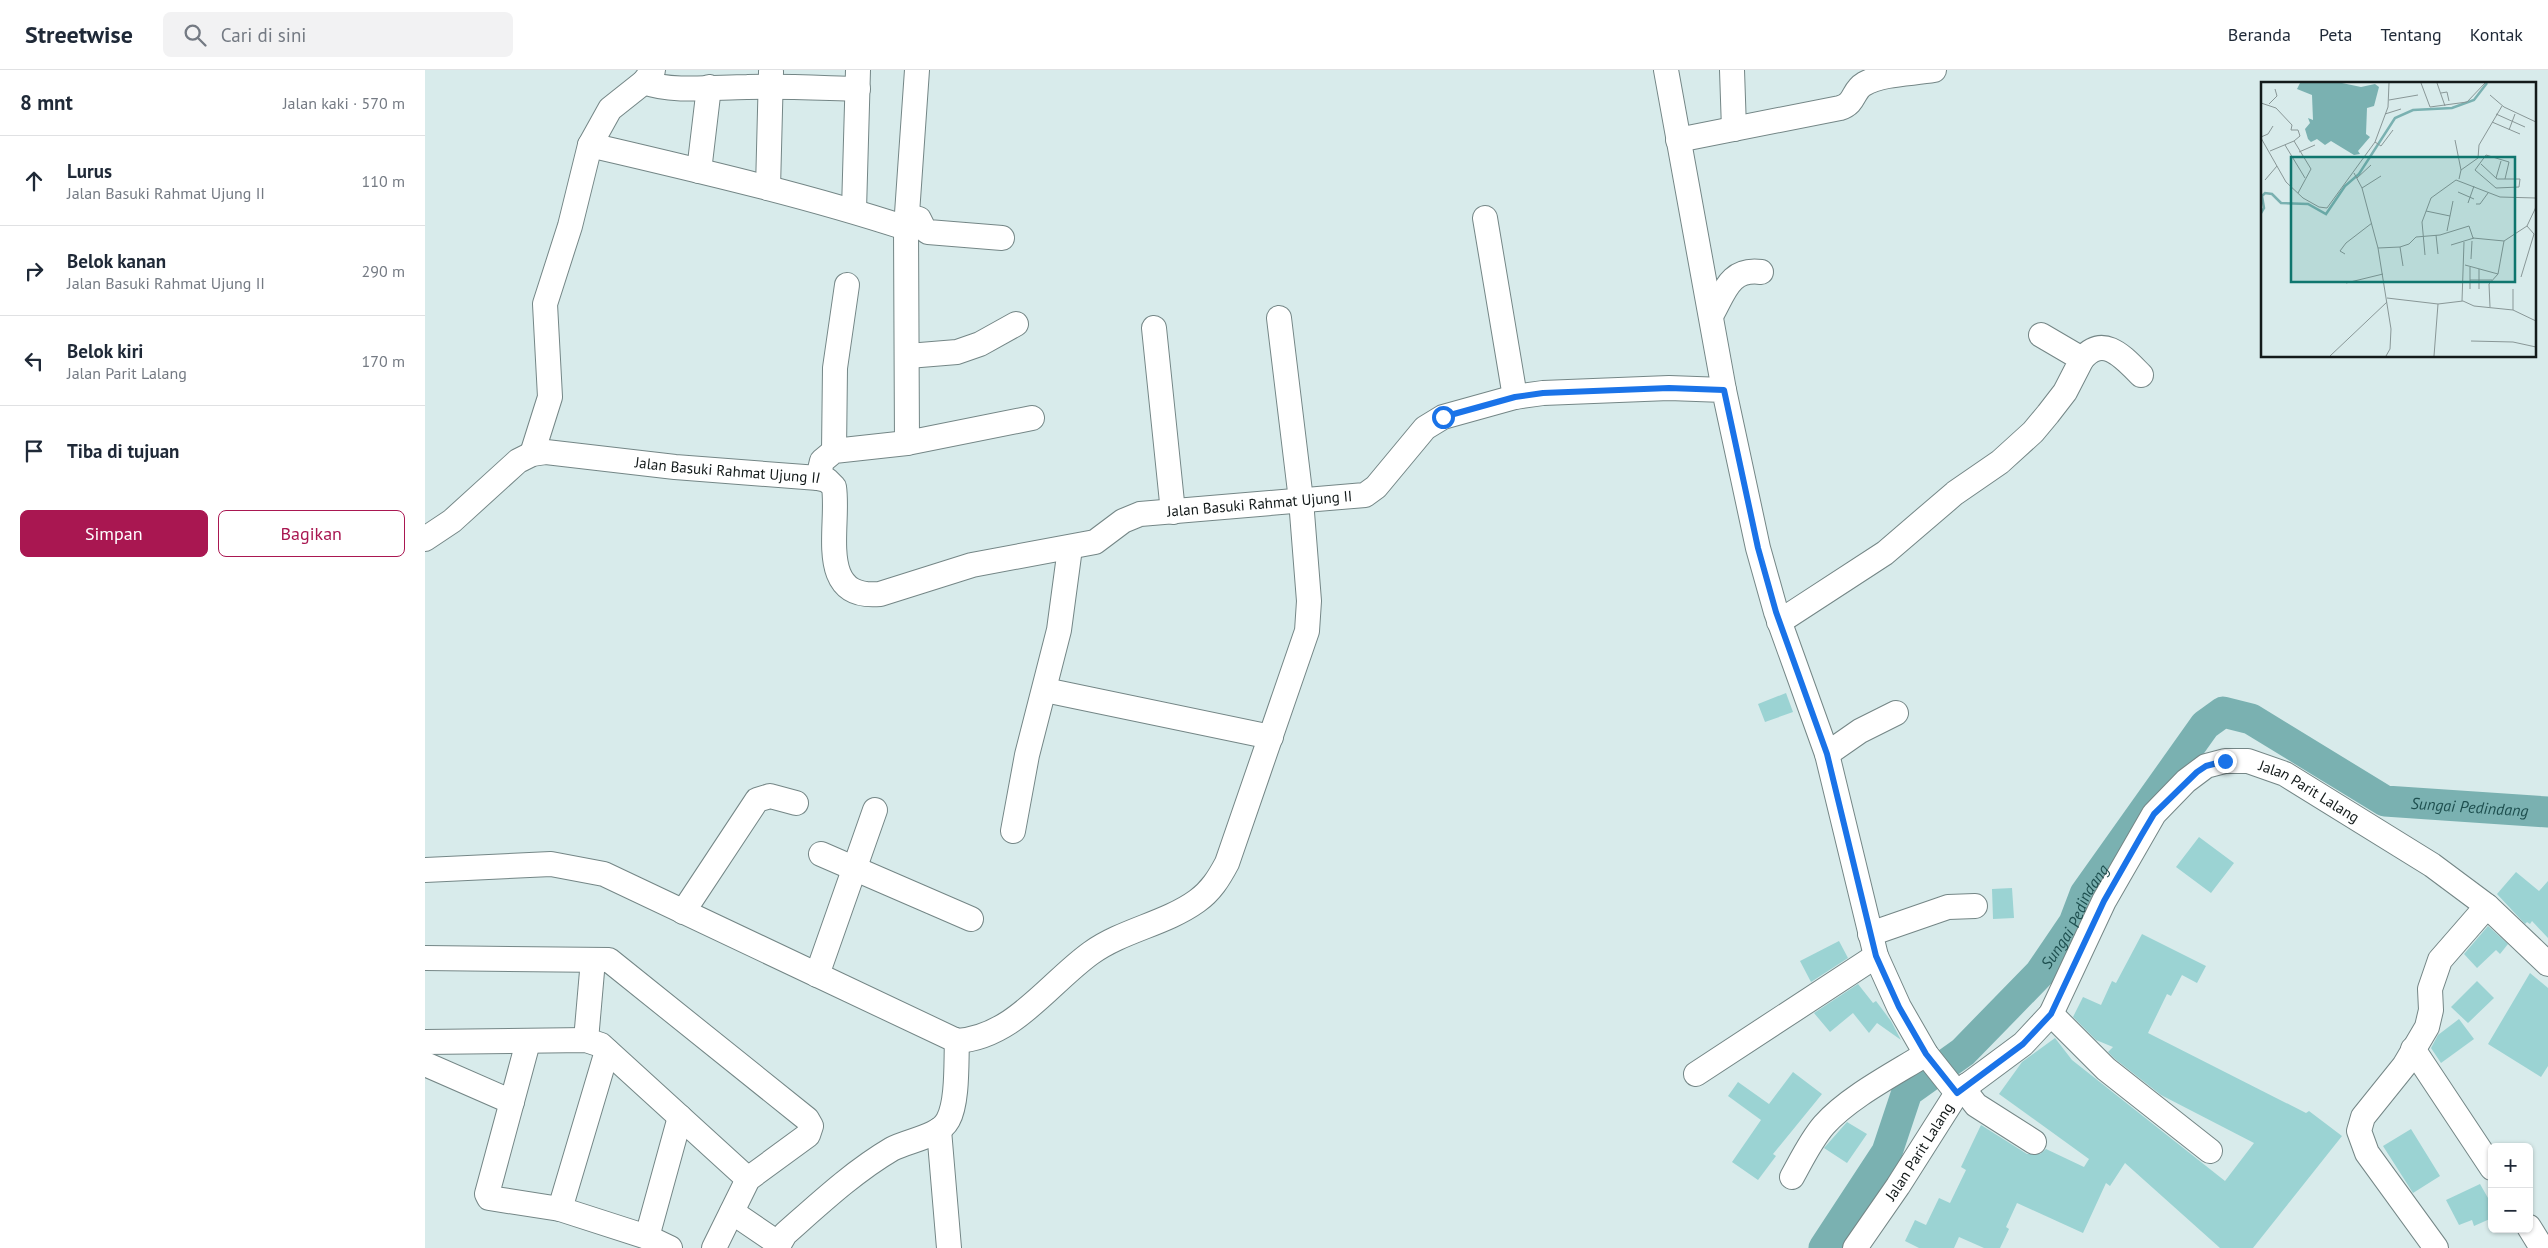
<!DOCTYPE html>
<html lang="id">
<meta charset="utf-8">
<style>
:root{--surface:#fff;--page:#f2f2f3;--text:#1f2937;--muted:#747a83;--line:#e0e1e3;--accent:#a91751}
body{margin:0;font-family:"PT Sans",sans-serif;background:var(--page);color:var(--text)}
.controls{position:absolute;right:15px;bottom:15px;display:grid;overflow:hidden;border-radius:8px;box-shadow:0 1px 4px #0004}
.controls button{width:45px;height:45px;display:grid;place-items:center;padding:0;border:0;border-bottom:1px solid var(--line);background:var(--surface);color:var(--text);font:25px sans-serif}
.stop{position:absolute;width:15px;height:15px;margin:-11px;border:4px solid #1a73e8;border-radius:50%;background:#fff}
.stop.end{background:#1a73e8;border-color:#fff;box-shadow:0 1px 5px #0008}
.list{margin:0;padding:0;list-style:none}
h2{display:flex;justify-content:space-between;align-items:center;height:65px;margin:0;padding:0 20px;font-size:21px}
h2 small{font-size:16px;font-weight:400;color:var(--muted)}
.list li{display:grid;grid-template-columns:32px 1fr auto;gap:15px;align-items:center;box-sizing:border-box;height:90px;padding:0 20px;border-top:1px solid var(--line)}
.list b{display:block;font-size:19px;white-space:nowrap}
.list p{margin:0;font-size:16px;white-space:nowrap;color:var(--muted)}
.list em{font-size:16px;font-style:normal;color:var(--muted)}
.actions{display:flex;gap:10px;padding:15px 20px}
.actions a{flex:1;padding:11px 0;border:1px solid var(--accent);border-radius:8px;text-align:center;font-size:18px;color:var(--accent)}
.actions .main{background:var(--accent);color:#fff}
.icon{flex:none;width:28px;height:28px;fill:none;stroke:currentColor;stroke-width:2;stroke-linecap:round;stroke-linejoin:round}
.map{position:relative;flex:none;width:2123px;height:1178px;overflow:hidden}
header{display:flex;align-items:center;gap:30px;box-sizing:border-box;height:70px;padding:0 25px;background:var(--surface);border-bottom:1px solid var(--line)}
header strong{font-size:24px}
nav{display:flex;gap:28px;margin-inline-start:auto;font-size:18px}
.search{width:350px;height:45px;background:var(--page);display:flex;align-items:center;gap:12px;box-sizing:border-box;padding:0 18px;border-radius:8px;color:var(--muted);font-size:19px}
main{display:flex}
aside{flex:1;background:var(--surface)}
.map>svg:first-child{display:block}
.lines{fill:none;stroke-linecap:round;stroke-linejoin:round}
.river{stroke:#7ab1b1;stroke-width:31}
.building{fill:#9bd3d3}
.minor-casing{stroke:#748686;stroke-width:26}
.minor{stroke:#fff;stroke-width:24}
.route{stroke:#1a73e8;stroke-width:6}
.labels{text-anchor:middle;stroke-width:4.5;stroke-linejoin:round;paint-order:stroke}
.street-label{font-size:15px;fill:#131a1a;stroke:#fff}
.water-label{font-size:16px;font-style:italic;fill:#1e4f4f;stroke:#fff}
.inset-river{fill:none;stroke:#7ab1b1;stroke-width:2.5}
.inset-road{fill:none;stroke:#899797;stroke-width:1}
.view{fill:#0f766e;fill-opacity:0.15;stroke:#0f766e;stroke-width:2.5}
.inset-edge{fill:none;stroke:#131a1a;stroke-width:2.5}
</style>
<header>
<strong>Streetwise</strong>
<div class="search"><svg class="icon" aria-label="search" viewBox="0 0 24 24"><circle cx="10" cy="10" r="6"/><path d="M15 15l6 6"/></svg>Cari di sini</div>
<nav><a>Beranda</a><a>Peta</a><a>Tentang</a><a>Kontak</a></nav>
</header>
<main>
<aside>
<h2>8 mnt<small>Jalan kaki · 570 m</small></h2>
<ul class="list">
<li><svg class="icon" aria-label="ahead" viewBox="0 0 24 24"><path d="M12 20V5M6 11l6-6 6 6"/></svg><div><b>Lurus</b><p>Jalan Basuki Rahmat Ujung II</p></div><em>110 m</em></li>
<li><svg class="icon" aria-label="right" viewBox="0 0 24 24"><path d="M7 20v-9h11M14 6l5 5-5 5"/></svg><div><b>Belok kanan</b><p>Jalan Basuki Rahmat Ujung II</p></div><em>290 m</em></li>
<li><svg class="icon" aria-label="left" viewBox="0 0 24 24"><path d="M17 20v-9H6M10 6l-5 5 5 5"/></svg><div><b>Belok kiri</b><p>Jalan Parit Lalang</p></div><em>170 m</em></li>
<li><svg class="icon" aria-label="arrive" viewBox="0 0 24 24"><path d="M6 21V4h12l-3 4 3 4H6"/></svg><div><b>Tiba di tujuan</b></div></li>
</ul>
<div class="actions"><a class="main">Simpan</a><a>Bagikan</a></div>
</aside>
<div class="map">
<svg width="2123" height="1178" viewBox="0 0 2123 1178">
<rect width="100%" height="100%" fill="#d8ebeb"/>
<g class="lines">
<path class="river" id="s1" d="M1399 1178 1462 1082 1482 1022 1538 982 1615 903 1649 853 1660 824 1780 655 1798 642 1826 649 1960 731 2123 742"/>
</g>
<path class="building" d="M1361 623 1368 642 1340 652 1333 634Z
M1774 767 1809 793 1786 823 1751 797Z
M2091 802 2114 821 2123 811V868L2107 851 2105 854 2102 852 2100 854 2072 824Z
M1587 818 1589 848 1568 849 1567 819Z
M2063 856 2083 874 2075 884 2071 880 2052 898 2039 884Z
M1717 864 1781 896 1772 913 1757 905 1746 926 1742 924 1723 963 1881 1043 1884 1041 1917 1066 1828 1178H1795L1700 1093 1685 1116 1681 1113 1658 1163 1592 1133 1581 1157 1584 1159 1575 1178H1559L1534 1167 1529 1178H1494L1480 1171 1490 1150 1501 1155 1514 1128 1525 1133 1541 1100 1536 1097 1556 1055 1602 1084H1615L1621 1079 1659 1097 1664 1089 1574 1024 1597 992 1630 968 1647 990 1800 1111 1829 1073 1736 1025 1690 989 1683 982 1688 977 1671 970 1648 947 1658 927 1676 935 1687 911 1691 913Z
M1414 871 1423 888 1386 912 1375 891Z
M2105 903 2123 918V996L2116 1007 2063 974Z
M2052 911 2069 928 2043 953 2026 937Z
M1433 914 1448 933 1451 931 1466 951 1476 970 1452 953 1444 963 1428 943 1405 962 1389 943Z
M2034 949 2049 969 2016 993 2006 978 2013 965Z
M1368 1002 1397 1024 1348 1084 1351 1086 1333 1110 1307 1092 1336 1050 1303 1026 1313 1012 1344 1034Z
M1422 1052 1442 1064 1422 1093 1399 1078Z
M1986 1059 2015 1106 1988 1123 1958 1076Z
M2055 1114 2067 1135V1148L2049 1156 2047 1150 2034 1155 2021 1130Z"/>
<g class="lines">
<defs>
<g id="minor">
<path d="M1241 0 1299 320"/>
<path d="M1307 0 1309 59"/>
<path d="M219 12C246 23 292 17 322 17 359 16 396 18 433 19"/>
<path d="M1253 70 1415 38C1431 33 1427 21 1439 14 1459 3 1486 4 1509 0"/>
<path d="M165 75C271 100 377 124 481 158"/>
<path d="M274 101 284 17"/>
<path d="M343 118 346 2"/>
<path d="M429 140 433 0"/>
<path d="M482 146 494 149 499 159 503 162 577 168"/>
<path d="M1060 148 1090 327"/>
<path d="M1287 244C1300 221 1305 198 1336 202"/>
<path d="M729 258 748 442"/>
<path d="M483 286 532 282 555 274 591 254"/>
<path d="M1657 289C1679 264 1698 287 1716 305"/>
<path d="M482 373 481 158 492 0"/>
<path d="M409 381 410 298 422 215"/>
<path d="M107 384 125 327 120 234 145 156 165 75 185 39 219 12 228 0"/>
<path d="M393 408 397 391 409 381 482 373 607 348"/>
<path id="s2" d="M0 469 27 451 93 391 107 384 121 382 250 397 393 408 402 410 409 417C415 456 390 530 455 524L547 495 670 472 698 451 715 444 940 425 951 417 1000 358 1018 347 1090 327 1118 323 1244 318 1299 320 1333 478 1351 542 1402 684 1451 886 1474 937 1501 984 1532 1023"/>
<path d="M1354 552 1460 483 1530 423 1575 392 1608 362 1623 344 1640 322 1657 289 1616 265"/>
<path d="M620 620 846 667"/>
<path d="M1402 684 1435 661 1471 643"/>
<path d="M588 761 602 685 634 560 645 478"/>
<path d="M396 784 546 849"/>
<path d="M0 800 126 794 179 804 532 971C589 967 623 914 666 883 698 860 740 854 772 831 786 821 794 808 802 793L882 561 884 531 876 430 854 248"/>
<path d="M258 842 332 730 345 726 371 733"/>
<path d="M1445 864 1523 837 1550 836"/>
<path d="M0 888 184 890 382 1049 386 1056 383 1065 323 1109 289 1178"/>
<path d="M392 905 450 740"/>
<path d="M1626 944 1681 999 1785 1081"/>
<path d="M161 970 168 890"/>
<path d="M0 972 161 970 176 975 323 1109"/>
<path d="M103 972 62 1124 64 1128 135 1139 222 1167 245 1178"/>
<path d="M1988 979 2067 1098"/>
<path d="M0 994 87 1032"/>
<path d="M1271 1004 1451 886"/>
<path d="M1542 1015 1544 1026 1551 1035 1609 1072"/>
<path d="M514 1060 524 1178"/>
<path d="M1367 1107C1377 1089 1386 1070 1399 1055 1424 1027 1469 1004 1501 984"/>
<path d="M135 1139 182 981"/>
<path d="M307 1142 354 1174"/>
<path d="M2104 1157 2117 1178"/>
<path d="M222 1167 255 1047"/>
<path d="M352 1178 360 1164C394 1134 428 1102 467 1079 484 1070 514 1067 523 1050 533 1032 531 991 532 971"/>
<path id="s3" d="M1430 1178 1473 1116 1532 1023 1598 974 1626 944 1679 831 1729 744 1761 711 1781 696 1800 691H1823L1860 704 2007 795 2062 836 2123 894"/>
<path d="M2011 1178 1942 1083 1934 1061 1938 1047 1979 996 2002 957 2006 940 2005 919 2015 890 2062 836"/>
</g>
</defs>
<use href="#minor" class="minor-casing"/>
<use href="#minor" class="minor"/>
</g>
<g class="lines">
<path class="route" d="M1018 347 1090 327 1118 323 1244 318 1299 320 1333 478 1351 542 1402 684 1451 886 1474 937 1501 984 1532 1023 1598 974 1626 944 1679 831 1716 766 1729 744 1772 702 1781 696 1800 691"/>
</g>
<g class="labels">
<g class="street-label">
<text dy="5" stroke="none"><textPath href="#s2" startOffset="334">Jalan Basuki Rahmat Ujung II</textPath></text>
<text dy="5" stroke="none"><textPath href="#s2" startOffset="976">Jalan Basuki Rahmat Ujung II</textPath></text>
<text dy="5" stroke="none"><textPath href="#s3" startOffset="716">Jalan Parit Lalang</textPath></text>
<text dy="5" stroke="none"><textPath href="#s3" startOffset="116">Jalan Parit Lalang</textPath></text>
</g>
<g class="water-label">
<text dy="6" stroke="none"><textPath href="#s1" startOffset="949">Sungai Pedindang</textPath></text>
<text dy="6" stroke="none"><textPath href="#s1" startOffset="424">Sungai Pedindang</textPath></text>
</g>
</g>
<g transform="translate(1836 12)">
<rect width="275" height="275" fill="#d8ebeb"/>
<path d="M39 1H81L100 5 114 2 118 5 113 24 106 26 105 52 109 55 97 69 99 72 93 73 70 59 64 63 56 57 50 60 47 57 44 47 49 41 47 36 52 38 51 13 36 7Z" fill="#7ab1b1"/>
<path class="inset-river" d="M0 131 3 126 1 114 4 111 11 112 20 121 47 122 65 132 84 104 98 92 134 36 152 28 191 26 213 18 226 1"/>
<path class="inset-road" d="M160 1 169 25 206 20 224 1M176 1 184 24M180 11 186 10 188 19M229 13 243 25 275 40M128 18 157 13M0 21 15 26 31 43 30 48H37L39 54 33 59M8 22 16 14 14 7M124 32 140 27M235 32 264 45M231 40 259 52M248 48 254 32M0 55 7 52 12 44M0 56 25 100 42 116 58 125 66 126 114 60 127 25 128 1M194 58 200 88M114 60 120 64 132 48M24 63 44 96M9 69 33 59 50 87 37 111M38 70 54 63M220 82 236 97H259L258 105 235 106 214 88 225 73 248 80 244 97M93 91 101 106 117 166 139 165 148 162 155 155 179 153 208 144 212 156 243 159 266 144 275 125M96 96 110 83M235 96 240 79M198 97 200 88 217 76 218 63 241 24M4 98 16 84M101 106 120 94M197 110 213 117M207 121 213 104M215 122H219L227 111M165 129 189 134M186 149 192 119M175 153 177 172M190 163 213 156M139 165 142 184M117 166 130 247 129 267 125 274M84 172 79 169 85 161 111 141M164 173 161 140 170 116 195 98 239 115 275 116M210 177 211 159M204 183 237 192M260 195 273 152 266 144M209 198H231M85 201 122 192M209 207V185M218 207V187M126 216 177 222 202 219 213 224 252 228 275 239M201 219 203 160M229 225 228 202 237 192 243 159M252 228V207M210 259 252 260 275 265M69 274 126 220M173 274 177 222"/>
<path class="view" d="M30 75H254V200H30Z"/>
<rect width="275" height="275" class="inset-edge"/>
</g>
</svg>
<div class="controls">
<button>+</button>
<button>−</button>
</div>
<div class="stop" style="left:1018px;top:347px"></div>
<div class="stop end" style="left:1800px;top:691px"></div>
</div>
</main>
